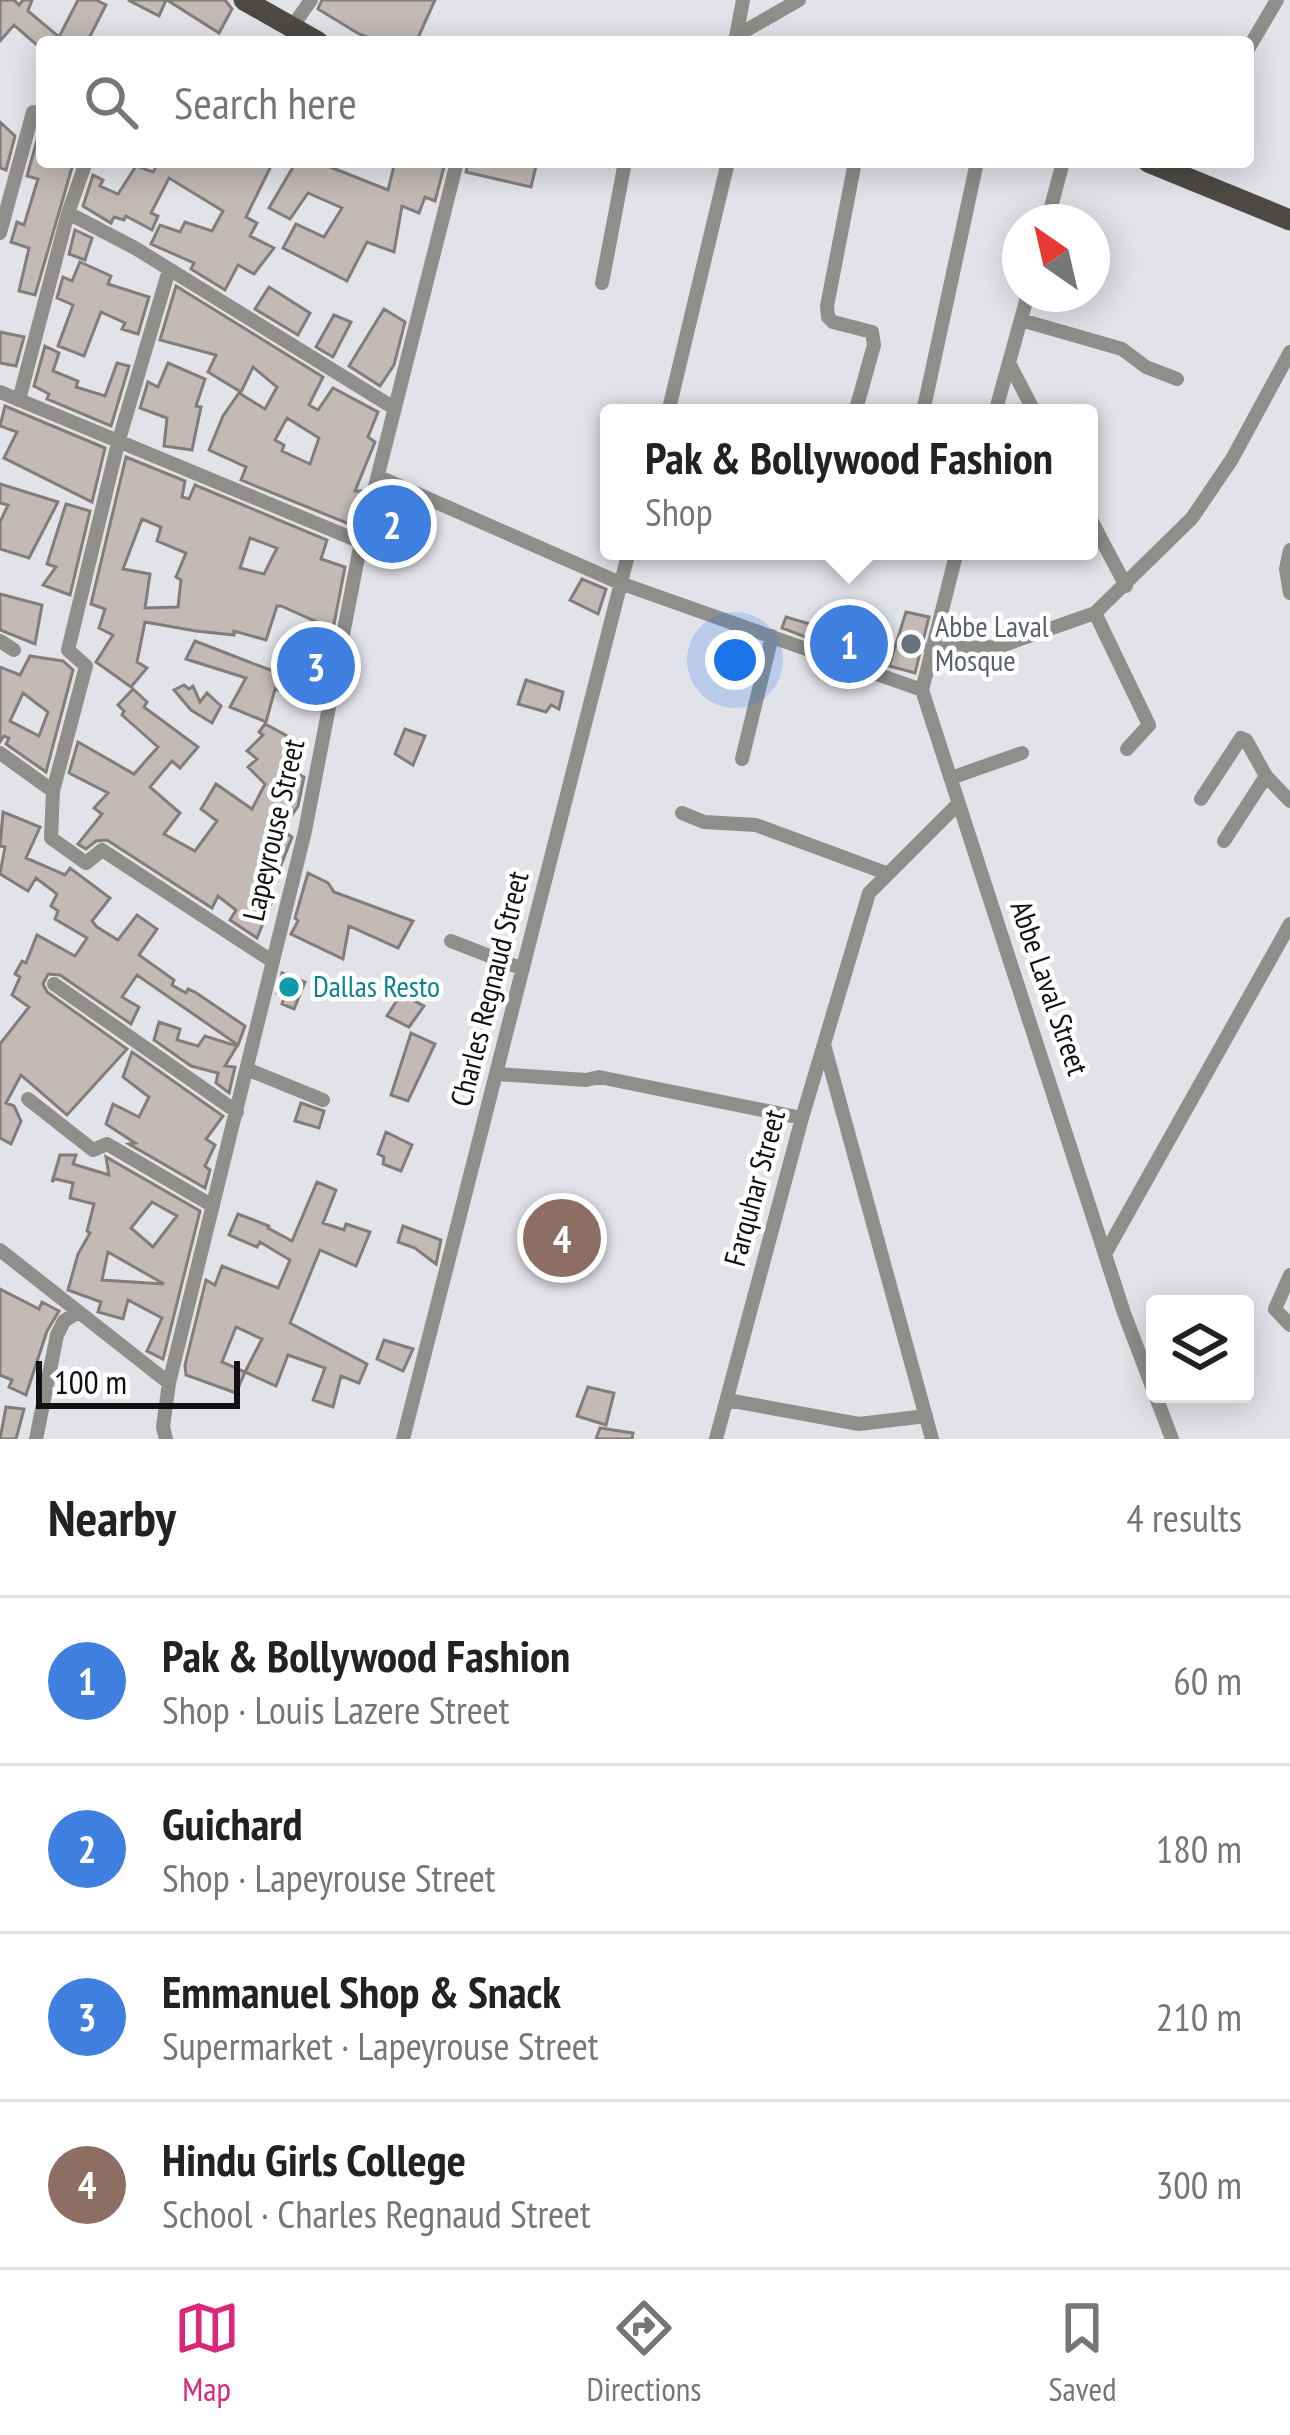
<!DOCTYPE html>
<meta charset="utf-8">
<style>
:root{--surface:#fff;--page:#f6f6f6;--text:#222;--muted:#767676;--line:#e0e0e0;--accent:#db2777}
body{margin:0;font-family:"PT Sans Narrow",sans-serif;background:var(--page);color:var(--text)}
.controls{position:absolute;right:36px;bottom:36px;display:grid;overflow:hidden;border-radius:12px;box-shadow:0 6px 30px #0003}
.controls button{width:108px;height:108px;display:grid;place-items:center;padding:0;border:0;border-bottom:3px solid var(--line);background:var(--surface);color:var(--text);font:60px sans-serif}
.compass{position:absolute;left:1002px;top:204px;width:108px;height:108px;border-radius:50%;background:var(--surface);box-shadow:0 6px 30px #0003;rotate:326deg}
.scale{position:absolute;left:36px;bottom:30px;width:204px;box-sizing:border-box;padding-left:12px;border:6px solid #111113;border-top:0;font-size:33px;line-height:42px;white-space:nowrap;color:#111113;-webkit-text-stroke:9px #fff;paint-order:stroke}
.you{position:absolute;left:735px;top:660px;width:42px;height:42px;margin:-30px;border:9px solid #fff;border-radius:50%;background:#1a73e8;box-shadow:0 0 0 18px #1a73e833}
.badge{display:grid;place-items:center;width:78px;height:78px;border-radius:50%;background:var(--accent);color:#fff;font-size:39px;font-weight:700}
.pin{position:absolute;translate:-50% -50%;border:6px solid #fff;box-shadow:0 3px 12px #0006}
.popup{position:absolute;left:600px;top:404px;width:498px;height:156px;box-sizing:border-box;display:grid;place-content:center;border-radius:12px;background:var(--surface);filter:drop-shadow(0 3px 9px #0005);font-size:39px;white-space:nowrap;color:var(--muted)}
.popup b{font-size:45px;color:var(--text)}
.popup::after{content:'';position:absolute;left:50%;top:100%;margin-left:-24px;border:24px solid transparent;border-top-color:var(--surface)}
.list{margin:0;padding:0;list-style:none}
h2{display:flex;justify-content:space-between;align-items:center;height:156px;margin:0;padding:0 48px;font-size:51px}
h2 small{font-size:39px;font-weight:400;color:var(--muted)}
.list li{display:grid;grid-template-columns:78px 1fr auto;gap:36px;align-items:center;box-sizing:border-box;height:168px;padding:0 48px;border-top:3px solid var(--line)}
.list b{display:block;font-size:45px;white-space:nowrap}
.list p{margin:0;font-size:39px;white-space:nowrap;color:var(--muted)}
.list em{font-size:39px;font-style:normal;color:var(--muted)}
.icon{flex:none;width:66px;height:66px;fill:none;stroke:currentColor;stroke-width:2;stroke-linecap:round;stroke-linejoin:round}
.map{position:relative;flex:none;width:1290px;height:1439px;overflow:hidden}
.search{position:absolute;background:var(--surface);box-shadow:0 6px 30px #0003;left:36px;right:36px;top:36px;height:132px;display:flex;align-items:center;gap:30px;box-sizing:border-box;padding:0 42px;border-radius:12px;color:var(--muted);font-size:45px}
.sheet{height:828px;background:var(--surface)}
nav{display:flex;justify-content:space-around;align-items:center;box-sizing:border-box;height:168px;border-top:3px solid var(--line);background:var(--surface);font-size:33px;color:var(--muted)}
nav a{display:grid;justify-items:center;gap:6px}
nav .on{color:var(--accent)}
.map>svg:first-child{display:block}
.building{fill:#c1bab7;stroke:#837d79;stroke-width:3;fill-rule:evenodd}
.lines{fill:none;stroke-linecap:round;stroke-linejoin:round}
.street{stroke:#908e8b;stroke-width:14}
.primary{stroke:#4d4945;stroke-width:21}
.worship-dot{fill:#6b7280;stroke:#fff;stroke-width:4.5}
.culture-dot{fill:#0f9aa8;stroke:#fff;stroke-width:4.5}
.labels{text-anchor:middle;stroke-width:9;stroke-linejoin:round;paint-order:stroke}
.worship-label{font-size:30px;fill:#5b616d;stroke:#fff;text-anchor:start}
.street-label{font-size:30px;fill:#111113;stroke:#fff}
.culture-label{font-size:30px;fill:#0d838f;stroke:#fff;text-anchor:start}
</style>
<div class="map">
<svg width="1290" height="1439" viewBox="0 0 1290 1439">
<rect width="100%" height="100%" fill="#e2e2e9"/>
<path class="building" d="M0 0H14L19 5 23 0H32L28 11 59 37 78 0H96L106 5 87 42H42L38 46 14 25 0 41Z
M128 0H166L159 16Z
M167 0H225L232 9 219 33Z
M322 0H435L416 42H381L359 34 318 9Z
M0 122 15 136 6 170 0 168Z
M42 122V162L73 164 35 295 19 291 29 248 11 242 17 222 24 225 38 179 27 176Z
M159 162H273L246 217 257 223 250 236 274 248 254 274 238 265 225 290 191 269 194 263 151 244 160 225 180 232 185 222 212 231 223 211 169 178 151 213 158 216 152 230 126 216 124 220 114 217 111 223 83 206 93 175 103 180 100 186 118 194 136 166 153 172Z
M296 162H327L325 165 388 190 395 162 444 167 435 201 425 197 419 213 402 206 394 252 367 242 347 281 283 248 296 224 324 237 342 208 308 193 290 219 269 208Z
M468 162H537L531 187 466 172Z
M75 230 92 238 85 260 69 254Z
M80 262 111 276 108 284 149 297 138 334 122 329 125 323 101 312 84 356 58 346 73 305 57 298 63 277 72 281Z
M176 286 323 377 309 405 318 410 333 388 378 412 368 437 375 442 355 491H362L354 526 241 480 246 467 209 450 223 416 239 393 265 409 277 387 253 367 241 392 208 372 216 355 160 340ZM287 418 319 438 310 464 282 451 284 445 275 440Z
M269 287 310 313 298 335 255 309Z
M384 309 405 322 394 365 380 386 349 366Z
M334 315 351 322 333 357 316 347Z
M0 332 24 337 16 366 0 363Z
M45 346 59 353 53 371 78 381 76 387 105 396 117 363 129 366 111 426 47 399 49 394 34 386Z
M168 363 205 379 196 406 201 407 192 450 164 446 167 418 140 408 148 382 158 387Z
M5 406 105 448 92 502 4 458 17 432 0 426Z
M126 457 185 481 182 497 189 499 195 485 327 540 321 559 345 567 333 629 281 606H277L266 640 234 631V635L196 631 145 622 137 662 147 668 131 687 96 662 113 635 99 628 105 609 91 604ZM142 519 161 527 157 541 186 553 176 577 181 580 178 607 145 608 150 574 123 569ZM250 538 277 548 264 574 240 568Z
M0 484 58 502 29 558 0 549V522L8 505 0 503Z
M66 504 90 511 70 595 43 585 56 567 47 564Z
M388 513 428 533 423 545 380 531Z
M582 579 606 589 598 614 570 600Z
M0 594 42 605 35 644 0 630Z
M846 605 866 610 855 651 841 647 842 641 837 640Z
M906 612 929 617 915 673 889 666Z
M786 617 810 624 808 638 782 628Z
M195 641 278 673 283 655 323 662 319 676 299 671 294 695 275 689 266 722 230 707 246 678 186 659Z
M30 656 63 661 73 670 46 772 6 744 9 738 4 736 0 742V667L20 675ZM23 693 48 712 39 736 10 721Z
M526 680 563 692 559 709 551 705 546 712 518 704Z
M184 685 189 689 193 686 200 702 207 693 221 706 212 723 191 710 174 690Z
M133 689 147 702 144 707 198 747 180 768 172 761 150 787 180 813 164 834 195 851 217 821 201 809 216 784 252 809 265 784 248 767 257 759 247 751 263 735 259 732 265 724 304 745 294 772 304 777 298 806 282 830 292 837 279 870 262 894 272 901 257 938 230 920 236 910 218 896 212 908 107 840 96 841 86 849 78 844 102 814 94 808 108 793 69 773 78 742 134 774 158 747 122 715 124 711 118 705Z
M405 729 425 736 413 765 395 754Z
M3 812 40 827 26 858 65 875 70 868 110 898 92 921 97 927 118 940 137 915 157 929 139 955 174 980 172 985 186 993 188 989 195 992 245 1026 238 1045 137 975 122 997 139 1007 131 1024 60 975 48 974 43 984 47 992 127 1049 67 1115 21 1075 6 1103 14 1106 21 1121 11 1144 0 1138V1044L29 1007 12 995 20 977 15 974 22 961 26 963 37 935 75 956 87 938 55 919 58 911 51 906 57 894 36 878 28 891 0 874 5 847 0 846Z
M308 873 328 883 334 892 413 921 398 948 349 926 343 959 291 934 298 921 295 918Z
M282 973 305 982 294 1009 282 1004 285 996 277 993Z
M401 994 424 1006 409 1027 387 1016Z
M159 1022 180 1029 177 1040 198 1046 205 1036 237 1046 225 1066 235 1067 229 1093 216 1083 218 1073 191 1066 154 1040Z
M411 1033 435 1044 408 1101 391 1095Z
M132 1052 223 1116 206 1139 215 1145 205 1166 210 1170 205 1188 129 1144 135 1143 106 1124 113 1104 139 1117 149 1097 123 1077Z
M301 1103 324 1111 319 1128 295 1121Z
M386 1132 412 1145 401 1171 383 1164 384 1157 378 1154Z
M60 1155H76L73 1164 109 1175 106 1157 200 1211 163 1359 147 1351 162 1318 128 1300 123 1319 98 1312 101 1302 68 1290 78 1254 90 1233 87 1231 94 1204 70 1198 73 1183 55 1179 52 1182ZM152 1202 177 1216 153 1247 131 1228ZM108 1252 164 1284 102 1280Z
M317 1182 336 1190 323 1223 344 1230 346 1224 370 1232 356 1266 320 1250 290 1323 367 1364 359 1383 341 1376 333 1407 313 1400 325 1368 288 1355 276 1386 245 1372 262 1339 236 1327 222 1362 245 1372 236 1393 186 1375 185 1365 206 1280 215 1285 222 1266 278 1288 290 1260 260 1242 257 1247 229 1235 238 1214 269 1226 268 1228 292 1241Z
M403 1226 441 1240 436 1264 415 1248 398 1242Z
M0 1289 39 1309 42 1302 59 1311 47 1331 26 1395 9 1387 12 1380 0 1375Z
M384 1340 413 1349 403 1371 377 1359Z
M588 1387 614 1393 606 1425 577 1416Z
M6 1407 24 1409 16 1439H0Z
M600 1428 633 1433 632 1439H596Z"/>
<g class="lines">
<path class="street" d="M292 27 311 0
M736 36 799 0
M736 37 743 0
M1248 49 1277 0
M68 213 135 248 394 408
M1047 222 1063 162
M0 233 33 112
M169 270 118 443 68 650 86 666 53 791 51 838 86 863 102 850 272 961
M602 283 625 162
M1021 320 1122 349 1146 367 1177 379
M1009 363 1035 413
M0 392 361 542
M19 400 68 213 86 162
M923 412 977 162
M668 413 728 162
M855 413 874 345 872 332 833 322 828 317 827 306 855 162
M995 413 1028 294
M379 477 620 583 922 690
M1089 516 1126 586
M1290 550 1286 569 1290 593
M957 551 922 690 1124 1313 1172 1439
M1095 613 1149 725 1127 749
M0 641 14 650
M930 649 998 647 1095 613 1192 518 1232 459 1290 352
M0 753 53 791
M742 759 772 636
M951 778 1022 753
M1201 799 1241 738 1246 740 1266 776 1290 801
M682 813 704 822 756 825 886 873
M1224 841 1266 776
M451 941 523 969
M54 984 237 1112
M825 1048 932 1439
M249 1070 323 1100
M497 1074 586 1080 599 1077 802 1118
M28 1099 93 1150 107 1144 213 1206
M0 1250 169 1383
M1106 1252 1290 924
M1290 1275 1275 1309 1290 1325
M727 1400 859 1424 926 1416
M36 1439 57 1335 64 1321 78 1312
M166 1439 163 1427 169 1383 305 831 361 542 457 162
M403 1439 629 551
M716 1439 802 1118 869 893 958 804"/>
<path class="primary" d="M244 0 318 42
M1148 162 1290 220"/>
</g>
<circle class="worship-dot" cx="911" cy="644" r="12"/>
<circle class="culture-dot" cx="289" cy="987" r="12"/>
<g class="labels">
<g class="worship-label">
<text x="935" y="637">Abbe Laval<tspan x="935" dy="34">Mosque</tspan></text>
</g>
<g class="street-label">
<text transform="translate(274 830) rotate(-77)" y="10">Lapeyrouse Street</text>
<text transform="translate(1049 988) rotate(71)" y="10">Abbe Laval Street</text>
<text transform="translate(490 989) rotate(-76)" y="10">Charles Regnaud Street</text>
<text transform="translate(755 1188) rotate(-75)" y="10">Farquhar Street</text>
</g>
<g class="culture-label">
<text x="313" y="997">Dallas Resto</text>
</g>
</g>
</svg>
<div class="controls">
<button><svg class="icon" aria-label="layers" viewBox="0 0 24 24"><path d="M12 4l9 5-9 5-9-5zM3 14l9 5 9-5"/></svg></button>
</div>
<svg class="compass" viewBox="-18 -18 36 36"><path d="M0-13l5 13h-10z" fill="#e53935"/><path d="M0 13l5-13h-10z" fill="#767676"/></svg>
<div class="scale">100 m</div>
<div class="you"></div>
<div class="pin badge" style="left:849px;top:644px;background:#3f7fe0">1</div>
<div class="popup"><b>Pak &amp; Bollywood Fashion</b>Shop</div>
<div class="pin badge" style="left:392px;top:524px;background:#3f7fe0">2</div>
<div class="pin badge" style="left:316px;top:666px;background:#3f7fe0">3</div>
<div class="pin badge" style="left:562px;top:1238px;background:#8d6e63">4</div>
<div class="search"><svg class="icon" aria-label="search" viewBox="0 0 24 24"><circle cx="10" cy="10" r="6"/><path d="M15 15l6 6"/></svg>Search here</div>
</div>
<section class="sheet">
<h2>Nearby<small>4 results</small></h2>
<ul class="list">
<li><span class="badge" style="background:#3f7fe0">1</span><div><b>Pak &amp; Bollywood Fashion</b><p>Shop · Louis Lazere Street</p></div><em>60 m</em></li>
<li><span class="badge" style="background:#3f7fe0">2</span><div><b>Guichard</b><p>Shop · Lapeyrouse Street</p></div><em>180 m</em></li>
<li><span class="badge" style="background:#3f7fe0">3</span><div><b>Emmanuel Shop &amp; Snack</b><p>Supermarket · Lapeyrouse Street</p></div><em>210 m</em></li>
<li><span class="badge" style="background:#8d6e63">4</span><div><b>Hindu Girls College</b><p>School · Charles Regnaud Street</p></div><em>300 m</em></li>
</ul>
</section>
<nav>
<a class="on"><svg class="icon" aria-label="map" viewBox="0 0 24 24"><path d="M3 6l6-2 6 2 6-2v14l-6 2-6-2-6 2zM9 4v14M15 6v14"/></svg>Map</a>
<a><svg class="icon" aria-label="directions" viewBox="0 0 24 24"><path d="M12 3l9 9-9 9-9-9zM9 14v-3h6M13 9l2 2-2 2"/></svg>Directions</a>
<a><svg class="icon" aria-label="saved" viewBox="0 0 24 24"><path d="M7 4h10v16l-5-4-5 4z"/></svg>Saved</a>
</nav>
